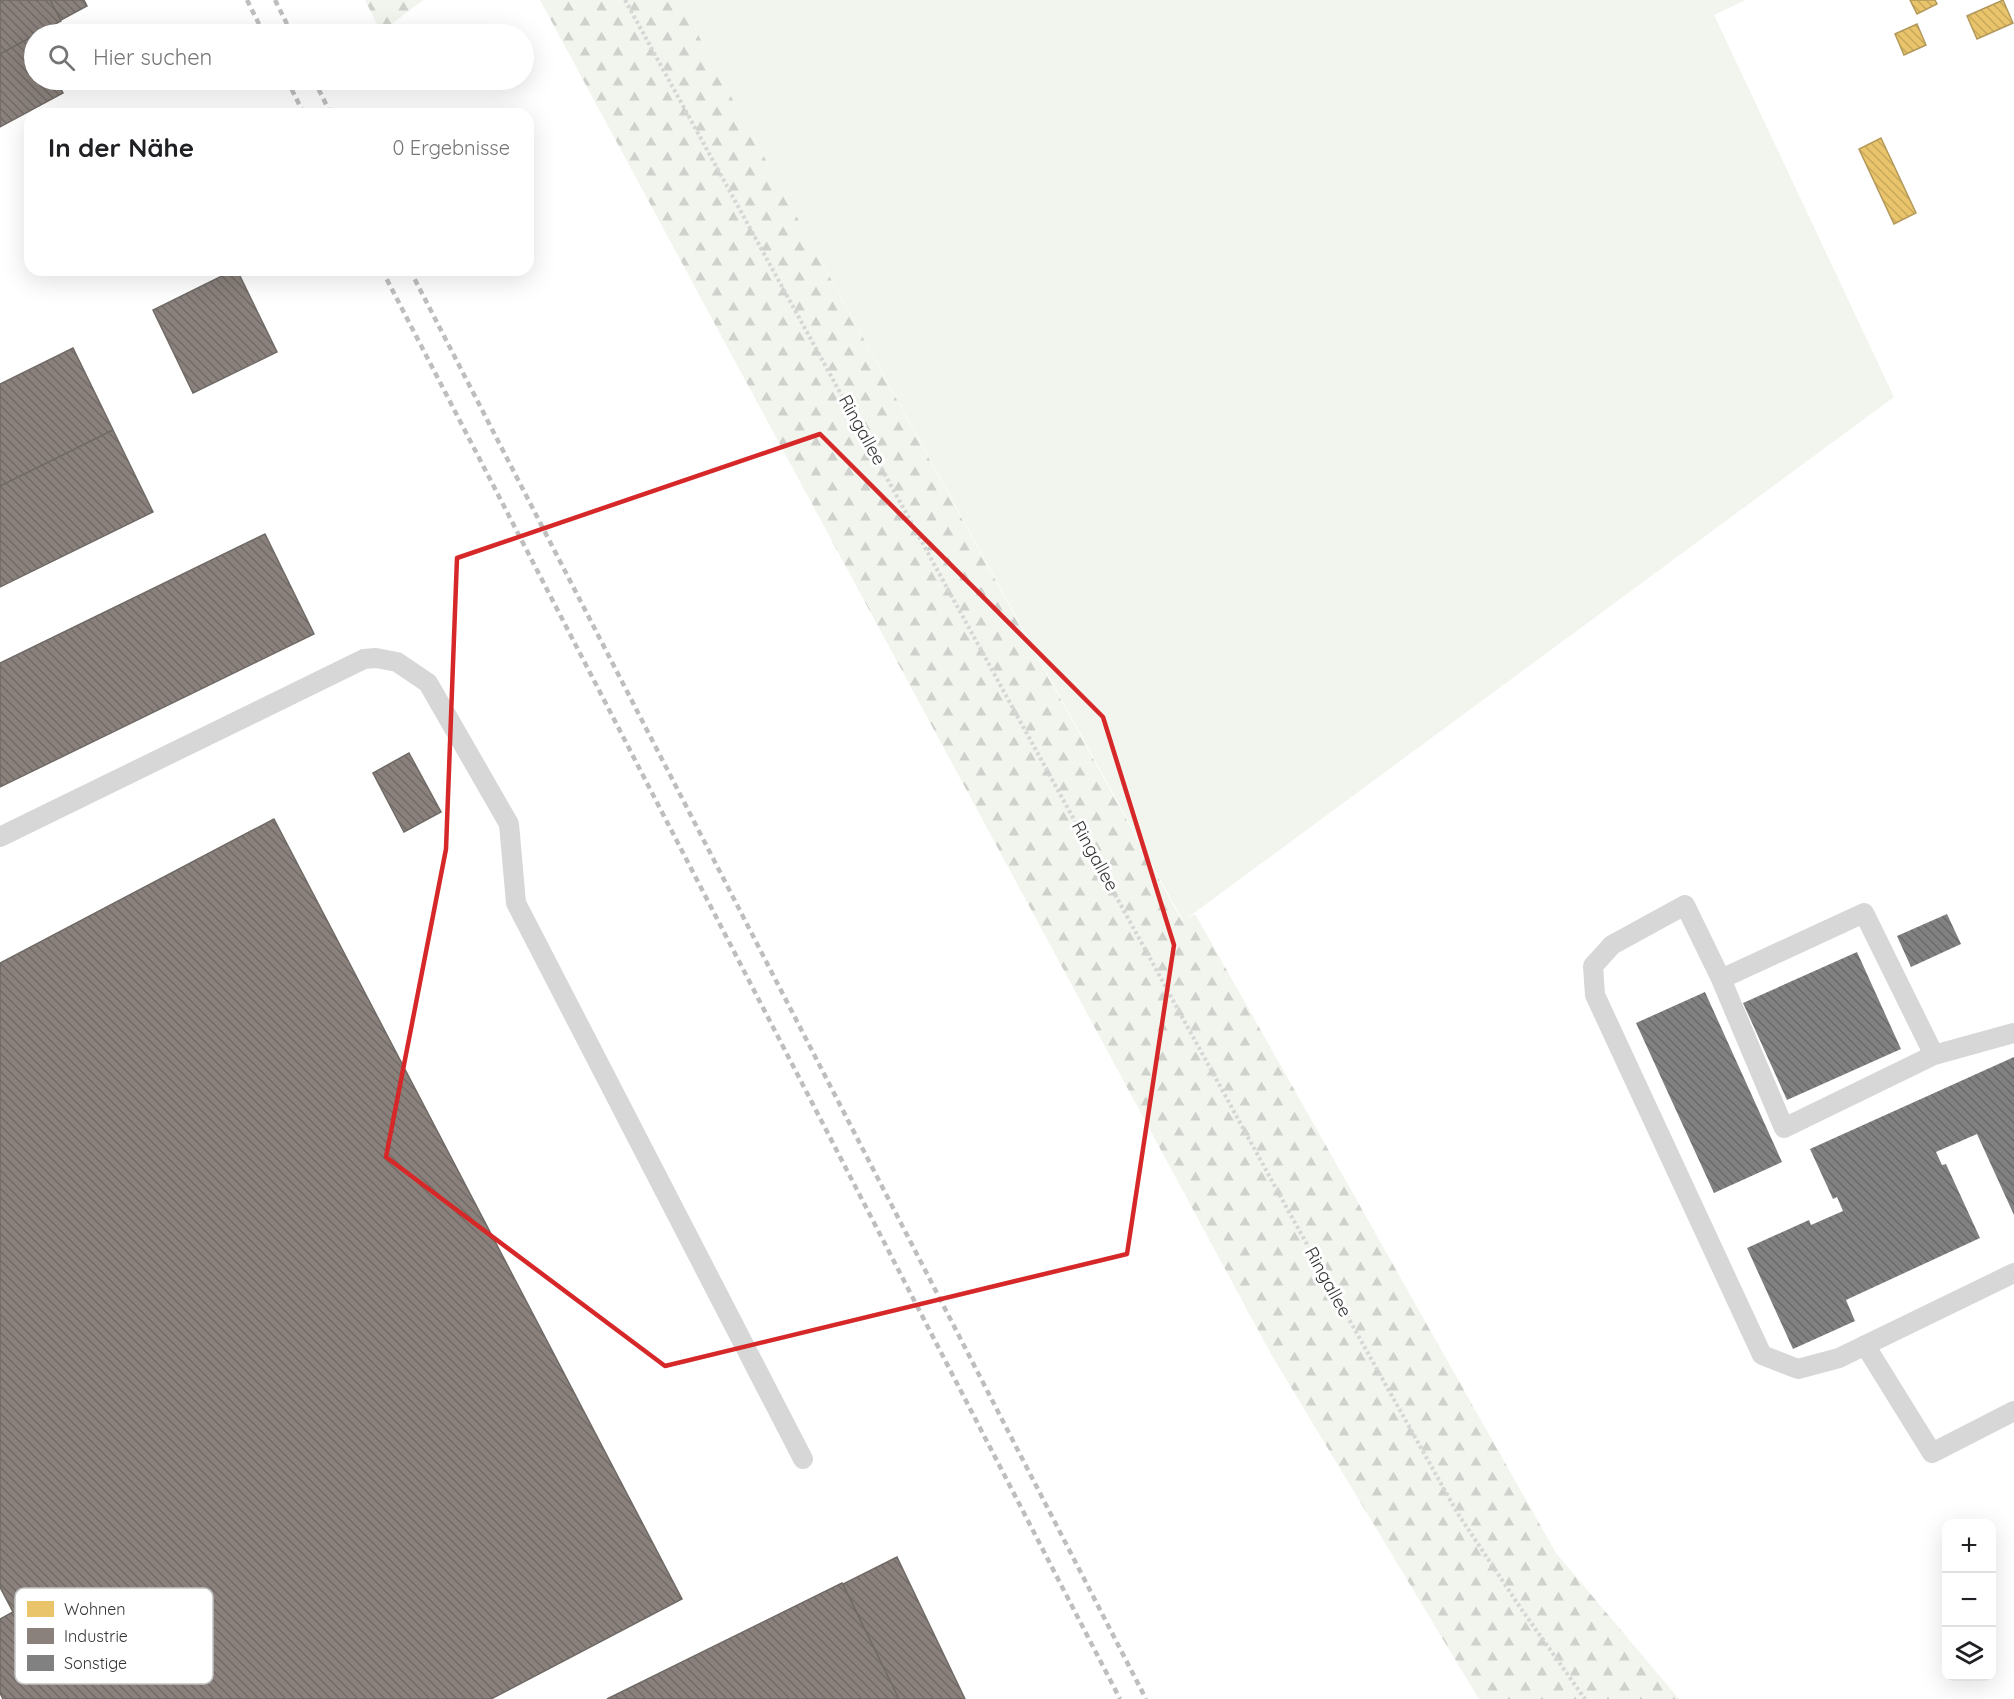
<!DOCTYPE html>
<html lang="de">
<meta charset="utf-8">
<style>
:root{--surface:#fff;--page:#f2f2f2;--text:#202124;--muted:#757577;--line:#e0e0e0}
body{margin:0;font-family:Quicksand,sans-serif;background:var(--page);color:var(--text)}
.controls{position:absolute;right:18px;bottom:18px;display:grid;overflow:hidden;border-radius:12px;box-shadow:0 6px 24px #0002}
.controls button{width:54px;height:54px;display:grid;place-items:center;padding:0;border:0;border-bottom:2px solid var(--line);background:var(--surface);color:var(--text);font:30px sans-serif}
.list{margin:0;padding:0;list-style:none}
h2{display:flex;justify-content:space-between;align-items:center;height:78px;margin:0;padding:0 24px;font-size:26px}
h2 small{font-size:20px;font-weight:400;color:var(--muted)}
.icon{flex:none;width:33px;height:33px;fill:none;stroke:currentColor;stroke-width:2;stroke-linecap:round;stroke-linejoin:round}
.map{position:relative;flex:none;width:2014px;height:1699px;overflow:hidden}
.search{position:absolute;background:var(--surface);box-shadow:0 6px 24px #0002;left:24px;top:24px;width:510px;height:66px;display:flex;align-items:center;gap:15px;box-sizing:border-box;padding:0 21px;border-radius:33px;color:var(--muted);font-size:22px}
.panel{position:absolute;background:var(--surface);box-shadow:0 6px 24px #0002;left:24px;top:108px;width:510px;height:168px;border-radius:18px}
.map>svg:first-child{display:block}
.green{fill:#f1f5ed}
.forest{fill:url(#forest-firs)}
.homes{fill:url(#homes-back-hatch);stroke:#b2985a;stroke-width:1.5}
.industry{fill:url(#industry-back-hatch);stroke:#706a66;stroke-width:1.5}
.building{fill:url(#building-back-hatch)}
.lines{fill:none;stroke-linecap:round;stroke-linejoin:round}
.path{stroke:#d6d6d6;stroke-width:4;stroke-dasharray:3 3;stroke-linecap:butt}
.service{stroke:#d7d7d7;stroke-width:20}
.rail{stroke:#bebebe;stroke-width:4.5;stroke-dasharray:6 4.5;stroke-linecap:butt}
.marked{fill:none;stroke:#d62828;stroke-width:4.5;stroke-linejoin:round}
.labels{text-anchor:middle;stroke-width:6;stroke-linejoin:round;paint-order:stroke}
.street-label{font-size:18px;fill:#333;stroke:#fff}
.key{fill:#fff;stroke:#c2c2c2;stroke-width:1.5}
.key-label{font-size:16px;fill:#333}
</style>
<div class="map">
<svg width="2014" height="1699" viewBox="0 0 2014 1699">
<defs>
<pattern id="forest-firs" width="22" height="20" patternUnits="userSpaceOnUse" patternTransform="scale(1.5)"><rect width="22" height="20" fill="#f1f5ed"/><path d="M5 1l3.5 6h-7zM16 11l3.5 6h-7z" fill="#cfd2cc"/></pattern>
<pattern id="homes-back-hatch" width="6" height="6" patternUnits="userSpaceOnUse" patternTransform="scale(1.5)"><rect width="6" height="6" fill="#e9c46a"/><path d="M-1 5l2 2M0 0l6 6M5-1l2 2" fill="none" stroke="#c8a95c"/></pattern>
<pattern id="industry-back-hatch" width="6" height="6" patternUnits="userSpaceOnUse" patternTransform="scale(1.5)"><rect width="6" height="6" fill="#8a817c"/><path d="M-1 5l2 2M0 0l6 6M5-1l2 2" fill="none" stroke="#716a66"/></pattern>
<pattern id="building-back-hatch" width="6" height="6" patternUnits="userSpaceOnUse" patternTransform="scale(1.5)"><rect width="6" height="6" fill="#818181"/><path d="M-1 5l2 2M0 0l6 6M5-1l2 2" fill="none" stroke="#6a6a6a"/></pattern>
</defs>
<rect width="100%" height="100%" fill="#fff"/>
<path class="green" d="M680 0H1746L1714 15 1894 397 1183 921 716 69Z"/>
<path class="forest" d="M365 0H423L381 32Z
M540 0H680L716 69 1182 921 1195 914 1556 1553 1679 1699H1479L1271 1354Z"/>
<path class="homes" d="M1910 0H1935L1937 4 1917 14Z
M2003 0 2013 23 1977 39 1967 16Z
M1917 24 1926 45 1904 55 1895 34Z
M1881 138 1916 213 1894 224 1859 149Z"/>
<path class="industry" d="M0 0H50L61 21 0 54Z
M50 0H84L87 6 61 20Z
M33 36 34 80H56L63 93 0 127V54Z
M234 270H237L277 352 193 393 153 310Z
M73 348 113 430 0 486V384Z
M113 430 153 512 0 587V486Z
M265 534 314 634 0 787V663Z
M409 753 441 812 404 832 373 773Z
M274 819 682 1599 491 1699H3L0 1693V1619L13 1612 0 1587V963Z
M897 1557 965 1699H899L843 1584Z
M842 1583 899 1699H607Z"/>
<path class="building" d="M1947 914 1961 944 1911 967 1897 936Z
M1857 952 1901 1049 1787 1100 1743 1003Z
M1705 992 1782 1162 1714 1193 1636 1023Z
M2014 1057V1215L1977 1134 1936 1152 1942 1165 1946 1164 1980 1238 1846 1300 1855 1321 1793 1349 1747 1248 1809 1220 1811 1225 1843 1211 1837 1197 1833 1199 1810 1149Z"/>
<g class="lines">
<path class="path" d="M625 0 1289 1212 1458 1514 1522 1610 1585 1699"/>
<path class="service" d="M0 837 364 659 376 658 397 662 428 683 509 824 516 903 803 1459
M1721 979 1784 1128 1934 1055
M2014 1033 1934 1055 1864 913 1721 979 1685 905 1612 945 1593 966 1595 995 1762 1355 1798 1369 1839 1358 2014 1273
M1865 1345 1932 1453 2014 1411"/>
<path class="rail" d="M247 0 264 34
M275 0 292 34
M287 80 304 114
M314 80 331 114
M382 270 1120 1699
M410 270 1146 1699"/>
</g>
<path class="marked" d="M820 434 1103 717 1174 945 1127 1254 665 1366 386 1157 446 849 457 558Z"/>
<g class="labels">
<g class="street-label">
<text transform="translate(862 430) rotate(61)" y="6">Ringallee</text>
<text transform="translate(1095 856) rotate(61)" y="6">Ringallee</text>
<text transform="translate(1328 1282) rotate(61)" y="6">Ringallee</text>
</g>
</g>
<rect x="15" y="1588" width="198" height="96" rx="9" class="key"/>
<rect x="27" y="1601" width="27" height="16" fill="#e9c46a"/>
<rect x="27" y="1628" width="27" height="16" fill="#8a817c"/>
<rect x="27" y="1655" width="27" height="16" fill="#818181"/>
<g class="key-label">
<text x="64" y="1615">Wohnen</text>
<text x="64" y="1642">Industrie</text>
<text x="64" y="1669">Sonstige</text>
</g>
</svg>
<div class="controls">
<button>+</button>
<button>−</button>
<button><svg class="icon" aria-label="layers" viewBox="0 0 24 24"><path d="M12 4l9 5-9 5-9-5zM3 14l9 5 9-5"/></svg></button>
</div>
<div class="search"><svg class="icon" aria-label="search" viewBox="0 0 24 24"><circle cx="10" cy="10" r="6"/><path d="M15 15l6 6"/></svg>Hier suchen</div>
<section class="panel">
<h2>In der Nähe<small>0 Ergebnisse</small></h2>
<ul class="list">
</ul>
</section>
</div>
